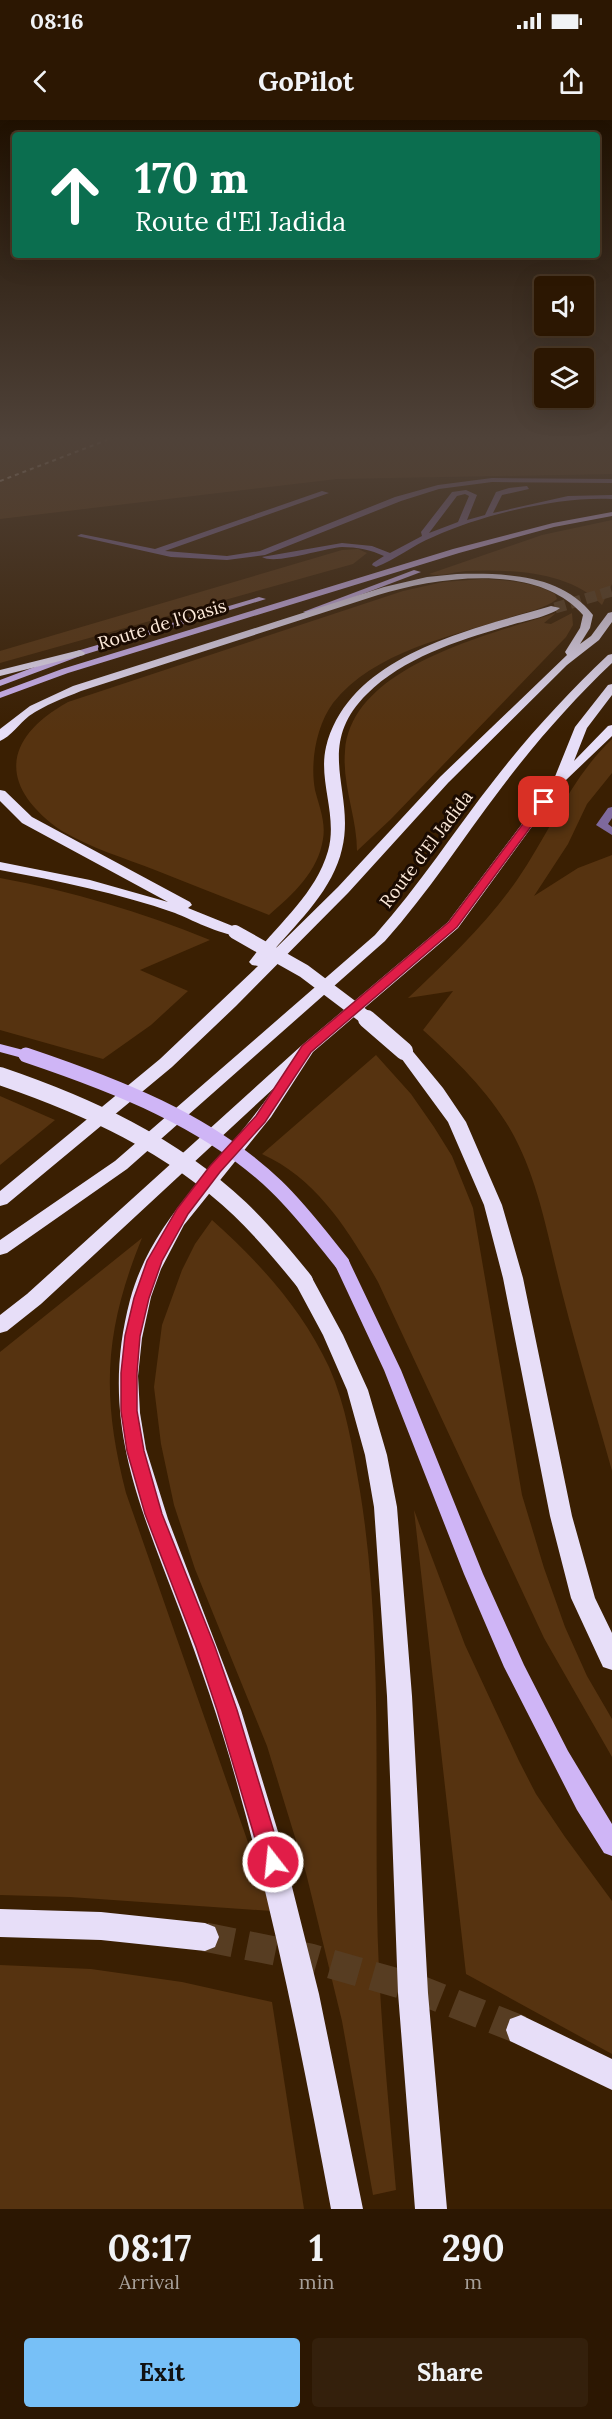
<!DOCTYPE html>
<style>
:root{--surface:#2c1702;--page:#34200c;--text:#f1f3f6;--muted:#a69f99;--line:#483624;--accent:#77c0f7}
body{margin:0;font-family:Lora,serif;background:var(--page);color:var(--text);height:100vh;display:flex;flex-direction:column;font-size:22px;white-space:nowrap}
*{box-sizing:border-box;margin:0}
p{font-size:20px;color:var(--muted)}
.icon{flex:none;width:33px;height:33px;fill:none;stroke:currentColor;stroke-width:2;stroke-linecap:round;stroke-linejoin:round}
.map{position:relative;height:2089px;overflow:hidden}
.details{display:flex;flex-direction:column;background:var(--surface);flex:1}
.details>*{flex:none}
.hud{position:absolute;left:12px;top:12px;width:588px;height:126px;border-radius:6px;box-shadow:0 6px 24px #0002,0 0 0 2px var(--line);background:#0b6e4f;color:#fff;overflow:hidden}
.tools{position:absolute;left:534px;top:156px;display:grid;gap:12px}
.tools a{display:grid;place-items:center;width:60px;height:60px;border-radius:6px;background:var(--surface);box-shadow:0 6px 24px #0002,0 0 0 2px var(--line);font-size:30px}
.pin{position:absolute;display:grid;place-items:center;width:51px;height:51px;color:#fff;margin:-26px;border-radius:12px;box-shadow:0 3px 9px #0006}
.me{position:absolute;width:66px;margin:-33px;rotate:344deg;stroke-linejoin:round;filter:drop-shadow(0 0 4px #0008)}
.turn{display:flex;align-items:center;gap:21px;height:126px;padding:0 24px;font-size:27px}
.turn .icon{width:78px;height:78px;stroke-width:2.5}
.turn b{display:block;font-size:42px;line-height:51px}
.eta{display:flex;justify-content:space-evenly;align-items:center;height:102px;text-align:center}
.eta b{font-size:36px;font-weight:800;line-height:42px}
.action{display:flex;gap:12px;margin-top:auto;padding:12px 24px}
.action a{flex:1;height:69px;border-radius:6px;background:var(--accent);color:#111;font-size:24px;font-weight:800;line-height:69px;text-align:center}
.action a+a{background:var(--page);color:var(--text)}
.status{display:flex;justify-content:space-between;align-items:center;height:42px;padding:0 30px;background:var(--surface);direction:ltr}
.status svg{height:16px;fill:currentColor}
header{display:flex;justify-content:space-between;align-items:center;height:78px;padding:0 24px;background:var(--surface);font-size:27px;font-weight:800}
.map>svg:first-child{display:block}
.green{fill:#563310}
.lines{fill:none;stroke-linecap:round;stroke-linejoin:round}
.highway-tunnel-far1{stroke:#573d22;stroke-width:11;stroke-dasharray:11 5;stroke-linecap:butt}
.highway-tunnel{stroke:#573d22;stroke-width:29;stroke-dasharray:29 14;stroke-linecap:butt}
.minor{fill:#7e699d;fill-rule:evenodd}
.major{fill:#cfb5f6;fill-rule:evenodd}
.highway{fill:#e7def8;fill-rule:evenodd}
.rail{stroke:#d2bdaa;stroke-width:2;stroke-dasharray:4 4;stroke-linecap:butt}
.major-bridge{stroke:#cfb5f6;stroke-width:15}
.highway-bridge-far1{stroke:#e7def8;stroke-width:14}
.highway-bridge{stroke:#e7def8;stroke-width:18}
.route{fill:#e11d48;stroke:#92132f;stroke-width:1.5}
.labels{text-anchor:middle;dominant-baseline:central;stroke-width:6;stroke-linejoin:round;paint-order:stroke}
.far-street-label{font-size:18px;fill:#fdeada;stroke:#1b0b01}
</style>
<div class="status"><b>08:16</b><svg viewBox="0 0 49 12"><path d="M0 12V9h3v3zM5 12V6h3v6zM10 12V3h3v9zM15 12V0h3v12zM26 1h20v11H26zM47 4h2v5h-2z"/></svg></div>
<header><svg class="icon" aria-label="back" viewBox="0 0 24 24"><path d="M15 5l-7 7 7 7"/></svg>GoPilot<svg class="icon" aria-label="share" viewBox="0 0 24 24"><path d="M12 15V3M7 8l5-5 5 5M5 13v7h14v-7"/></svg></header>
<div class="map">
<svg width="612" height="2089" viewBox="0 0 612 2089">
<rect width="100%" height="100%" fill="#3a1f02"/>
<!-- green -->
<g class="green">
<polygon points="0,320 612,320 612,354 337,359 0,399"/>
<path d="M612,400v64l-10,21c-32,-34 -93,-36 -136,-34 -12,1 -27,6 -37,3l113,-39z"/>
<polygon points="358,429 367,433 353,444 0,543 0,531 342,430"/>
<path d="M482,459c24,1 51,3 73,15l2,5c-12,10 -32,13 -46,18 -60,20 -137,34 -178,86 -17,23 -23,60 -18,87 4,16 11,32 8,49 -5,33 -30,55 -54,76 -38,-15 -76,-30 -114,-45 -31,-12 -64,-22 -93,-39 -62,-43 -62,-91 6,-129l335,-111 40,-9z"/>
<path d="M556,493l-12,10 7,1 21,-11 1,12 -7,12 -175,182 -34,32c0,-34 -15,-65 -12,-100 6,-85 144,-116 211,-138z"/>
<path d="M612,619v34l-25,31 -19,40 -34,52 44,-28 34,-13v616c-16,-58 -34,-116 -49,-175 -14,-53 -23,-111 -49,-160 -22,-41 -57,-75 -91,-106l30,-39 -45,7c39,-37 78,-74 109,-118 33,-48 53,-101 95,-141z"/>
<path d="M0,758c72,13 141,34 210,62l-70,30 48,21 -37,34 -48,34 -103,-29z"/>
<path d="M376,935l35,39 23,33 18,29 21,52 49,287 22,73 21,59 22,49 25,43v38l-68,-119 -166,-356c-29,-51 -61,-103 -116,-128z"/>
<polygon points="0,976 55,1000 0,1045"/>
<path d="M212,1100c47,42 90,89 117,147 17,38 24,83 31,124 22,136 15,276 17,413 1,96 11,191 19,286l-23,5 -31,-174 -36,-148 -39,-127 -72,-177 -21,-64 -13,-61 -7,-57 8,-62 20,-55 13,-26z"/>
<path d="M142,1118c-38,93 -41,158 -16,255l146,418 -202,-14 -70,-2v-543z"/>
<polygon points="414,1390 465,1525 519,1641 536,1674 565,1717 612,1781 612,1934 466,1854"/>
<polygon points="0,1845 91,1849 182,1862 272,1882 304,2089 0,2089"/>
</g>
<g class="lines">
<!-- highway-tunnel-far1 -->
<polyline class="highway-tunnel-far1" points="555,488 612,471"/>
<!-- highway-tunnel -->
<polyline class="highway-tunnel" points="205,1817 310,1838 415,1868 521,1910"/>
<!-- minor -->
<g class="minor">
<polygon points="492,358 612,359 612,363 492,362 439,369 401,381 265,435 227,440 171,437 77,416 81,414 155,429 322,371 329,373 165,431 227,436 260,431 395,377 438,365"/>
<path d="M527,366l2,3 -27,6 -9,18 75,-17 44,-1v4c-54,-3 -130,16 -179,38 -20,8 -38,23 -57,30l-4,-2 1,-2 11,-7c-13,-6 -27,-9 -42,-9 -18,1 -66,18 -80,10l80,-14 30,3 18,7 32,-17 -1,-4 31,-40 14,-2 11,5 -10,25 18,-5 11,-23 13,-4zM465,374l4,2 -11,26 -29,11 28,-37z"/>
<polygon points="612,687 612,698 608,704 612,707 612,715 596,705 608,688"/>
</g>
<!-- major -->
<g class="major">
<polygon points="612,392 612,396 554,407 459,433 68,553 0,578 0,572 62,549 453,429 553,403"/>
<polygon points="414,450 421,452 310,494 303,492"/>
<polygon points="259,477 266,479 83,535 0,566 0,560 77,531"/>
<polygon points="0,924 31,932 33,935 26,939 0,932"/>
<polygon points="342,1138 348,1139 350,1143 401,1250 483,1454 524,1545 568,1631 612,1704 612,1736 604,1733 577,1690 504,1547 464,1454 384,1250 334,1143 336,1139"/>
</g>
<!-- highway -->
<g class="highway">
<path d="M457,454c48,-1 105,0 136,41l-3,13 -10,16 11,-8 17,-23 4,-1v10l-13,18 -32,25 -119,118 -100,110 -112,113 -64,61 -165,137 -7,2v-15l160,-132 98,-93 -6,-1 -3,-3c27,-37 66,-66 79,-111 10,-35 -10,-70 -2,-104 23,-93 147,-118 225,-141l9,2c-11,9 -41,14 -56,19 -47,14 -101,31 -137,67 -54,53 -11,98 -25,155 -9,40 -42,71 -68,101l64,-63 102,-110 127,-122 -2,-3 15,-24 3,-13c-46,-53 -145,-38 -205,-20l-297,96c-17,7 -36,14 -52,25 -9,7 -19,21 -29,25v-12l30,-23 43,-20 311,-99 43,-10z"/>
<polygon points="80,530 85,533 84,535 0,556 0,550"/>
<path d="M612,534v9c-40,38 -77,80 -110,124 -39,51 -74,106 -117,154l-258,228 -120,84 -7,2v-15l115,-79 260,-226c44,-49 79,-104 120,-156 34,-44 72,-85 113,-124z"/>
<path d="M612,564v11l-25,33 -13,33 34,-35 4,-1v11l-46,44 -108,148 -145,124 -42,65 -87,108 -23,44 -10,28 -9,41 -4,38 2,37 6,36 22,70 73,191 38,125 40,159 44,215h-32c-27,-144 -55,-288 -95,-429 -16,-58 -36,-115 -57,-171 -41,-108 -80,-191 -49,-309 23,-86 96,-140 144,-212l-233,216 -34,27 -7,2v-18l27,-21 274,-248 147,-124 104,-138 23,-57 33,-42z"/>
<path d="M0,670l5,1 27,26 158,85 2,3 -4,3 52,21 2,3 -2,3c-13,3 -50,-16 -65,-22 -57,-20 -116,-32 -175,-43v-8l90,18 78,22 -146,-79 -22,-22z"/>
<polygon points="404,926 410,928 443,968 466,1002 502,1085 523,1158 572,1396 595,1478 612,1513 612,1550 603,1547 571,1478 550,1396 503,1158 484,1085 448,1002 396,931"/>
<polygon points="304,1154 311,1156 343,1215 368,1270 387,1335 397,1387 412,1576 428,1873 447,2089 415,2089 398,1873 387,1576 374,1387 365,1335 347,1270 323,1215 294,1161 297,1156"/>
<polygon points="0,1789 101,1792 205,1803 215,1807 219,1817 215,1827 205,1831 101,1820 0,1817"/>
<polygon points="521,1895 612,1939 612,1970 510,1921 506,1910 510,1899"/>
</g>
<!-- rail -->
<polyline class="rail" points="0,361 107,320"/>
<!-- major-bridge -->
<path class="major-bridge" d="M26,935c89,30 181,65 250,131 25,24 45,51 66,77"/>
<!-- highway-bridge-far1 -->
<polyline class="highway-bridge-far1" points="235,812 304,851 369,900"/>
<!-- highway-bridge -->
<g class="highway-bridge">
<polyline points="367,899 404,931"/>
<path d="M0,956c88,30 171,68 240,133 23,22 44,47 64,72"/>
</g>
</g>
<!-- sky -->
<linearGradient id="sky" x2="0" y2="1"><stop stop-color="#201101"/><stop offset="0.52" stop-color="#4f4239"/><stop offset="1" stop-color="#4f4239" stop-opacity="0"/></linearGradient>
<rect width="612" height="612" fill="url(#sky)"/>
<!-- route -->
<polygon class="route" points="541,680 549,682 457,807 311,932 265,1002 220,1052 188,1094 162,1141 149,1178 140,1216 137,1253 137,1291 144,1331 162,1394 215,1527 237,1590 283,1742 280,1749 273,1752 265,1749 262,1742 217,1590 196,1527 145,1394 127,1331 121,1291 121,1253 125,1216 134,1178 147,1141 177,1089 210,1046 256,996 302,926 449,802"/>
<g class="labels">
<!-- far-street labels -->
<g class="far-street-label">
<text transform="translate(162 504) rotate(-17)">Route de l'Oasis</text>
<text transform="translate(426 729) rotate(-53)">Route d'El Jadida</text>
</g>
</g>
</svg>
<div class="tools">
<a><svg class="icon" aria-label="sound" viewBox="0 0 24 24"><path d="M4 9h4l5-4v14l-5-4H4zM17 9q2 3 0 6"/></svg></a>
<a><svg class="icon" aria-label="layers" viewBox="0 0 24 24"><path d="M12 4l9 5-9 5-9-5zM3 14l9 5 9-5"/></svg></a>
</div>
<div class="pin" style="left:544px;top:682px;background:#d93025"><svg class="icon" aria-label="arrive" viewBox="0 0 24 24"><path d="M6 21V4h12l-3 4 3 4H6"/></svg></div>
<svg class="me" style="left:273px;top:1742px" viewBox="-20 -20 40 40"><circle r="17" fill="#e11d48" stroke="#fff" stroke-width="3"/><path d="M0-11L8 9 0 5-8 9z" fill="#fff"/></svg>
<div class="hud">
<div class="turn"><svg class="icon" aria-label="ahead" viewBox="0 0 24 24"><path d="M12 20V5M6 11l6-6 6 6"/></svg><div><b>170 m</b>Route d'El Jadida</div></div>
</div>
</div>
<section class="details">
<div class="eta">
<div><b>08:17</b><p>Arrival</p></div>
<div><b>1</b><p>min</p></div>
<div><b>290</b><p>m</p></div>
</div>
<div class="action"><a>Exit</a><a>Share</a></div>
</section>
